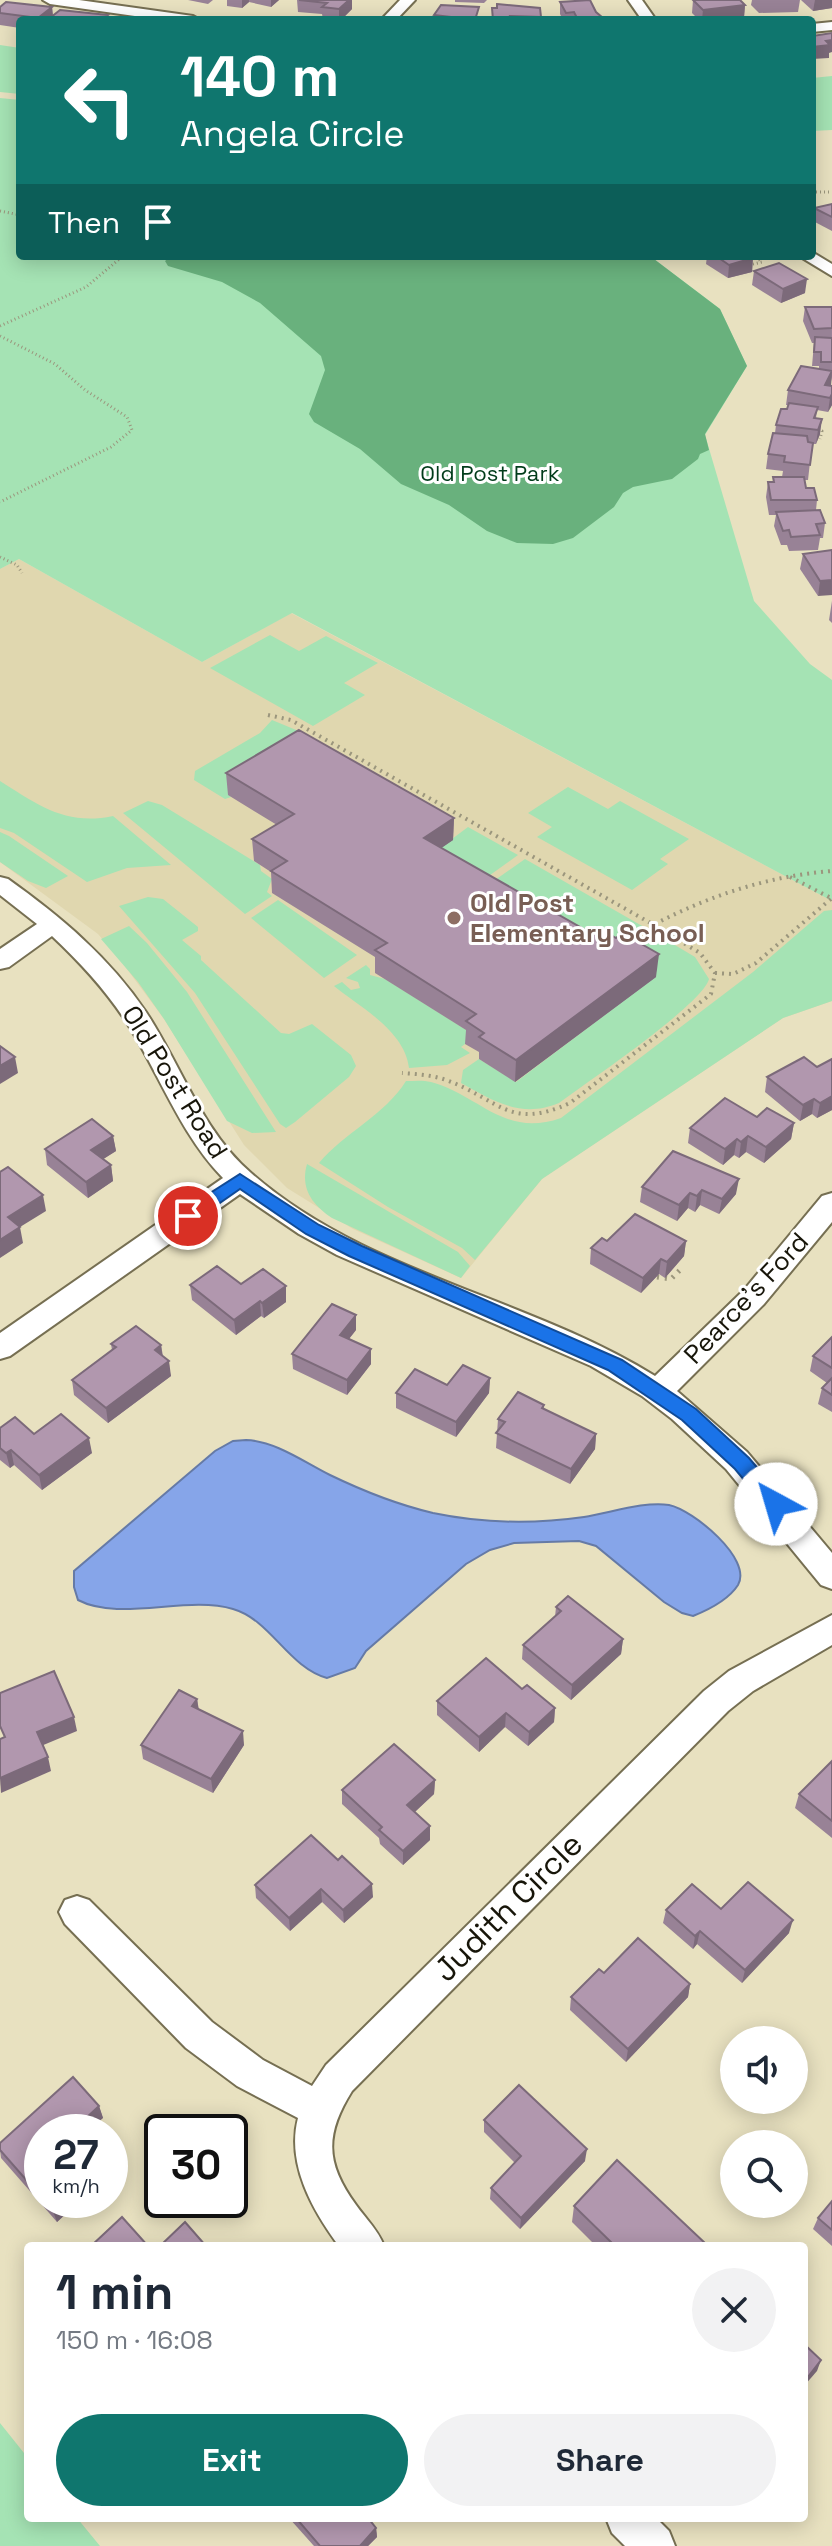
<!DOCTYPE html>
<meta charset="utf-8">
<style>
:root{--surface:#fff;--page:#f2f2f3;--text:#1f2937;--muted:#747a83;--accent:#0f766e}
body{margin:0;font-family:"Space Grotesk",sans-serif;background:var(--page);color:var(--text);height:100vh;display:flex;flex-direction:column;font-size:30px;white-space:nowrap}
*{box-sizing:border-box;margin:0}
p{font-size:26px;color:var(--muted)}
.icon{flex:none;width:44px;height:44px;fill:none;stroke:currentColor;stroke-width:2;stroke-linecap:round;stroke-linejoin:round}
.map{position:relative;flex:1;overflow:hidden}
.drawer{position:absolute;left:24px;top:2242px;width:784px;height:280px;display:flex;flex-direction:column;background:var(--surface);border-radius:8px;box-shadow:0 4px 20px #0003}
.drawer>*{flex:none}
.banner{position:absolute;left:16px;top:16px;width:800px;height:244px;border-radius:8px;box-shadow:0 4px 20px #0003;background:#0f766e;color:#fff;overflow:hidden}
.tools{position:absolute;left:720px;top:2026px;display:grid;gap:16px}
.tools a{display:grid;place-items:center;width:88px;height:88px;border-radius:50%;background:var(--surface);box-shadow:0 4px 20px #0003;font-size:40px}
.speed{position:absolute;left:24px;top:2114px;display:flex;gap:16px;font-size:40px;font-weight:700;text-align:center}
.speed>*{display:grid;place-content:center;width:104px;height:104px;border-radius:50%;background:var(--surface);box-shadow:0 4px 20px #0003;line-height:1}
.speed small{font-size:20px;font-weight:400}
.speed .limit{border:4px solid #111;border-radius:12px;background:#fff;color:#111}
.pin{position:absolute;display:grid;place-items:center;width:68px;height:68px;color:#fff;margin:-34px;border:4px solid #fff;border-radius:50%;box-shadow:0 2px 8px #0007}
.me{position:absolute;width:88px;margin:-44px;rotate:321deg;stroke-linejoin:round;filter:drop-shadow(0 0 6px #0008)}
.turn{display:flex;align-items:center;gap:28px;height:168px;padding:0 32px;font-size:36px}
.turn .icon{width:104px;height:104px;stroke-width:2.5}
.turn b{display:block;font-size:56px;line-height:68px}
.then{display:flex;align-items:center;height:76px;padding:0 32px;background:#0003;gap:16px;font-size:30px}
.round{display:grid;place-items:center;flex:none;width:84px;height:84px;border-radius:42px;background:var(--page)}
.headline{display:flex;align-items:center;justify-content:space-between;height:136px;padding:0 32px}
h1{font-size:48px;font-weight:700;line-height:60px}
.button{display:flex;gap:16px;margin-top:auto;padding:16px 32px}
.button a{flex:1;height:92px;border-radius:48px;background:var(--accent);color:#fff;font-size:32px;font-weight:700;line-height:92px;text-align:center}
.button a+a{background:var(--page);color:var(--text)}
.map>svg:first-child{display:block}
.built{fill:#e0d7af}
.green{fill:#a5e3b4}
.forest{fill:#69b17d}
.water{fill:#86a5e9;stroke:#657aa6;stroke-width:2}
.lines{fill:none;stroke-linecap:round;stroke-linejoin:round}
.street-casing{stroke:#766f52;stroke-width:4}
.path-far2{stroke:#9b967d;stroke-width:3;stroke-dasharray:1 3;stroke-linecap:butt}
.path-far1{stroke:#9b967d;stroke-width:4;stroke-dasharray:2 5;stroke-linecap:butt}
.path{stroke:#9b967d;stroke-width:5;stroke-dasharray:2 6;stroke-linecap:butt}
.street{fill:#fff;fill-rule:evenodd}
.wall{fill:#988296}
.shaded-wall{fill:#7c6a7a}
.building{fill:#b197ae;stroke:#7c6a7a;stroke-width:2}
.route{fill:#1a73e8;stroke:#114b97;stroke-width:2}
.education-dot{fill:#8d6e63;stroke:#fff;stroke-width:3}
.labels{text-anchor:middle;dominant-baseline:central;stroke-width:6;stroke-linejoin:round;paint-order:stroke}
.far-park-label{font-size:22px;fill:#013c1a;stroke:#fff}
.education-label{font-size:26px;font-weight:bold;fill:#785e54;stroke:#fff;text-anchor:start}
.street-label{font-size:26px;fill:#171509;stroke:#fff}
.near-street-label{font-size:32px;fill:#171509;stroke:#fff}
</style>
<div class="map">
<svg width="832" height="2546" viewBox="0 0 832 2546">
<rect width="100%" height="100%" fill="#e8e1c0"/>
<!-- built -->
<polygon class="built" points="19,559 202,662 291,613 832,901 832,1001 783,1018 542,1179 461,1278 353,1229 287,1188 244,1145 164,1019 121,961 98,934 0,862 0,569"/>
<!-- green -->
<g class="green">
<polygon points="0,45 20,48 20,94 0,92"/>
<polygon points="832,76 832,130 812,131 812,78"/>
<polygon points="0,98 20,100 20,256 650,256 720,309 747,366 705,435 754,601 810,664 832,680 832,901 292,613 202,662 19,559 0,569"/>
<polygon points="270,635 299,651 326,636 378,663 344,683 365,695 313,726 210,668"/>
<polygon points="272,720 301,732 229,795 231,797 225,799 194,780 195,771 260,733"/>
<path d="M0,781c38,24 66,45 113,35l58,49 -44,3 -40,14 -73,-49 -14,-5z"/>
<polygon points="568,787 608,809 620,801 689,839 660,859 668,864 632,890 537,837 552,827 528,813"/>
<polygon points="148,801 162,805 260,865 261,871 272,879 267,892 272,896 245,914 123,813"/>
<polygon points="468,827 518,855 472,888 424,860"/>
<polygon points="0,832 9,836 68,876 46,888 28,881 0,862"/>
<polygon points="525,859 644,927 609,952 478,892"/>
<polygon points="148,897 163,899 198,927 198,931 182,940 201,956 201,960 281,1033 289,1034 312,1024 351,1055 356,1066 349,1077 295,1122 286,1128 280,1124 195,993 119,906"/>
<polygon points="278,900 357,955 324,978 251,918"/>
<path d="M832,910v91l-49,17 -241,161 -67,81 -13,-12 -74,-41 -69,-44c25,-30 66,-48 87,-82 8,0 17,-1 25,1 50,14 73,56 130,36l192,-146 71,-61z"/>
<polygon points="129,926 147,943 187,992 276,1132 252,1133 227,1121 164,1019 138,982 101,939"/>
<path d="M653,932l42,25 14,22c-7,26 -123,104 -150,124 -38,16 -65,-2 -98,-20l2,-13 16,-11 37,23 139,-105 -35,-21z"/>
<path d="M366,965l4,4v6l15,4 91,57 -15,11 9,6 -23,12 -38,3c-4,-37 -49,-61 -75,-82l8,-4 9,8 9,-2 -2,-6 -12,-4z"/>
<path d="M307,1164l151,88 12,14 -9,12 -129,-60c-20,-13 -32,-30 -25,-54z"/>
<polygon points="0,2423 28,2458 28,2518 77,2518 100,2546 0,2546"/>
</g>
<!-- forest -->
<polygon class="forest" points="171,256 650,256 720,309 747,366 705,434 709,450 700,454 698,459 672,479 633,487 623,493 614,507 573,538 553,544 517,543 487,531 449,505 401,484 360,449 314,422 309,414 325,370 321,356 260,303 222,282 168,266 165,261"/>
<!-- water -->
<path class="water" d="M246,1440c29,1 58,22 84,35 31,15 69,30 103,38 48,10 102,11 151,4 26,-4 60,-16 85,-12 24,5 84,54 69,80 -9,14 -30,25 -45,31l-11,-3 -18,-11 -68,-56 -17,-5 -65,2 -24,7 -24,14 -100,87 -11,17 -28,10c-39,-11 -56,-58 -94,-69 -46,-14 -113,13 -155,-9l-4,-13v-16l141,-120 18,-10z"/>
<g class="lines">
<defs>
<g id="street">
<polygon points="43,0 79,0 193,16 200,20 163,20 50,4"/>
<polygon points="400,0 415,0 396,20 381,20"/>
<polygon points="628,0 642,0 656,20 642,20"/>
<polygon points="832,22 832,30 812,32 812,24"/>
<polygon points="812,252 832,264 832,276 799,256 812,256"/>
<path d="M0,877l8,2c53,38 101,78 138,133 35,53 56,119 105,161 115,101 277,124 404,203l89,-86 78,-94 10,-3v29l-68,82 -87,87 70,61 85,101v36l-11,-4 -95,-116 -54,-50 -30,-23 -51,-30 -254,-111 -38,-21 -59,-40 -230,162 -10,3v-26l223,-155c-39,-40 -60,-94 -88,-142 -22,-38 -51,-70 -83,-100l-43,31 -9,2v-20l37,-25 -37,-29z"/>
<path d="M832,1615v30l-79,46 -25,20 -376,380c-27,43 -27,72 4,114 10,14 22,25 28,41h-45c-26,-35 -53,-82 -41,-128l-61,-32 -51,-38 -121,-124 -6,-12 6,-12 12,-4 12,4 123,122 51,38 49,26 14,-21 378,-374 25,-20z"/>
<polygon points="606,2518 656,2518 669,2531 675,2546 625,2546 612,2533"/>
</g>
</defs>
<!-- street casing -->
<use href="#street" class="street-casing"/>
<!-- path-far2 -->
<g class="path-far2">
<polyline points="812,192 832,192"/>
<polyline points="0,211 20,215"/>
<polyline points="749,265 762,262 754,256"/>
<polyline points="0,326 86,287 123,256"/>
<polyline points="0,336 55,364 85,390 127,417 132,430 111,447 0,502"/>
<polyline points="814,430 822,431 820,439"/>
<polyline points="0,557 17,565 22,573"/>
</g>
<!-- path-far1 -->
<g class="path-far1">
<path d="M268,715l23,5 363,205 46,28 15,20 -4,21 -141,109c-61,28 -71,-4 -124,-23 -14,-5 -29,-6 -44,-7"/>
<polyline points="790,877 831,898"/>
<path d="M655,924c56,-29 114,-48 177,-53"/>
<polyline points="715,973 733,974 756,963 832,898"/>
</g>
<!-- path -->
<polyline class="path" points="657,1277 671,1279 680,1270"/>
<!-- street -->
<use href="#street" class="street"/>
</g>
<!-- wall -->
<g class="wall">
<polygon points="188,0 213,0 208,4"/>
<polygon points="227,0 279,0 271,7 249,2 242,8 227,6"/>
<polygon points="297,0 352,0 352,9 341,20 323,19 322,14 298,12"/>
<polygon points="455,0 487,0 484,3 455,2"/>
<polygon points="693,0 745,5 744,17 720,20 699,20 692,13"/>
<polygon points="752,0 800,0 798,12 759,13 751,5"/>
<polygon points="801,0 832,0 832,8 813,11"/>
<polygon points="560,2 596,12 603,18 603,20 563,20 560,14"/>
<polygon points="0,7 52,7 53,16 108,15 108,20 20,20 20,28 0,25"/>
<polygon points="492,8 540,8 541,20 492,20"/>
<polygon points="434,15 479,20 434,20"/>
<polygon points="832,204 832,231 813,221 814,208"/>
<polygon points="707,256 753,256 752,272 728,278 706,264"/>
<polygon points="754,271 805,293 781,303 752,285"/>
<polygon points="805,307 832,307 832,377 830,386 832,386 832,405 828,412 817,410 816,418 820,434 816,444 812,444 808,480 804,480 806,488 817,500 816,510 825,523 823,538 820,538 818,550 789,551 787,545 781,545 774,526 776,515 769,515 766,497 768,482 773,482 773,477 782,477 783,471 766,469 768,454 775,433 776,425 787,409 788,405 786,405 788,390 819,369 819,366 812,366 814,343 812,343 803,321"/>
<polygon points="832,550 818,596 800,569 803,554"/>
<polygon points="832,601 832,623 829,620"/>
<polygon points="226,773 454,818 453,840 441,848 656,977 515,1082 479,1059 479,1052 465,1044 466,1030 375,973 375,957 272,893 271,872 254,861 252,839 277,825 228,795"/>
<polygon points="832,1059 832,1110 817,1118 812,1114 800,1121 765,1092 767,1077 817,1067"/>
<polygon points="757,1117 794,1123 791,1139 764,1163 746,1152 739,1158 734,1155 723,1165 688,1143 690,1128"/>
<polygon points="113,1136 116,1151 103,1159 111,1165 113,1181 88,1198 47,1165 45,1149"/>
<polygon points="673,1151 736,1194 719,1214 700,1205 695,1212 688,1208 677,1221 640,1202 642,1187"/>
<polygon points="607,1241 686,1241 684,1256 665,1278 659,1274 641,1293 590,1264 591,1248"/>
<polygon points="241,1284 286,1302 264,1318 261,1316 236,1335 192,1300 190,1285"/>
<polygon points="356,1330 349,1339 371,1364 347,1395 293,1369 292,1354"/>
<polygon points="832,1337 832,1412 818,1404 822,1388 827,1383 810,1371 813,1356"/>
<polygon points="111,1344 161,1345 163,1356 171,1376 108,1423 74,1395 72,1380 112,1350"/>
<polygon points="490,1378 489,1393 456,1437 396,1408 396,1393"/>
<polygon points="544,1405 544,1409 596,1434 595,1449 570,1484 496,1448 498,1419"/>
<polygon points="0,1428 34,1434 92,1453 42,1490 14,1465 10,1468 0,1460"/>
<polygon points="556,1607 623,1639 621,1654 571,1700 522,1659 523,1645 555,1617"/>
<polygon points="522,1689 555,1708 554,1722 528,1746 505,1727 479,1752 437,1715 437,1701"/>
<polygon points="197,1699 199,1710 244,1745 213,1793 143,1759 141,1745"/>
<polygon points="832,1761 832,1838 795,1808 799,1794"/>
<polygon points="435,1780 434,1794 415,1812 430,1840 403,1865 380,1844 379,1838 342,1804 342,1790"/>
<polygon points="311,1835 373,1897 344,1923 322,1902 290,1931 256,1898 255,1885"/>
<polygon points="721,1909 789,1933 742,1983 697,1944 693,1949 663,1923 666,1910"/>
<polygon points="604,1973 690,1984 688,1997 626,2062 570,2010 571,1997"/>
<polygon points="99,2106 103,2118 42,2132 42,2200 81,2200 57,2222 1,2158 0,2150"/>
<polygon points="484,2120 585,2161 520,2229 490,2199 491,2188 515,2163 484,2132"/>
<polygon points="832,2201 832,2246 813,2229 818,2218"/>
<polygon points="574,2206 706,2244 705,2246 596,2246 572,2222"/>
<polygon points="289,2518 368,2518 376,2528 377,2537 368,2546 314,2546"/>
</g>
<!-- shaded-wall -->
<g class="shaded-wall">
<polygon points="242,0 249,0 249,2 242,8"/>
<polygon points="271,0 279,0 271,7"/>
<polygon points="348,0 352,0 352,9 341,20 339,20 339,9"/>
<polygon points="815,0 832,0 832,8 813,11"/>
<polygon points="745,5 744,17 720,20 702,20 703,10"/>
<polygon points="52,7 53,18 50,18 51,20 38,20 38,18"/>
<polygon points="832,40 832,52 829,53 829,58 812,59 812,47 826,41"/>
<polygon points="742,256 753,256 752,272 728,278 729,265"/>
<polygon points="807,279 805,293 781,303 783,289"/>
<polygon points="832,373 831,386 825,385"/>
<polygon points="832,394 832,405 828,412 830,398"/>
<polygon points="822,419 820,434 816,444 818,430"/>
<polygon points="832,580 832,595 818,596 820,581"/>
<polygon points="454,818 453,840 424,860 424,838"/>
<polygon points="659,954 656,977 515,1082 516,1060"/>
<polygon points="15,1057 18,1073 0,1084 0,1066"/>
<polygon points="832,1096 832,1110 817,1118 820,1103"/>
<polygon points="814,1099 812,1114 800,1121 803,1105"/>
<polygon points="794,1123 791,1139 764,1163 766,1147"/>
<polygon points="113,1136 116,1151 94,1165 91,1150"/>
<polygon points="748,1136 746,1152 739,1158 741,1142"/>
<polygon points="737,1139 734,1155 723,1165 725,1149"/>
<polygon points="111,1165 113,1181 88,1198 86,1182"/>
<polygon points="739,1179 736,1194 719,1214 722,1199"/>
<polygon points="702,1190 700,1205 695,1212 697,1196"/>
<polygon points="690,1193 688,1208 677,1221 679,1205"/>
<polygon points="43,1195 46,1211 20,1227 23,1243 0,1258 0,1240 8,1217"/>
<polygon points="686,1241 684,1256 665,1278 667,1262"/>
<polygon points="661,1259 659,1274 641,1293 643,1278"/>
<polygon points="286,1286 286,1302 264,1318 262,1303"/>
<polygon points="260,1301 261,1316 236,1335 234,1320"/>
<polygon points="356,1315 356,1330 340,1350 340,1335"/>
<polygon points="161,1345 163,1361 155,1350"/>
<polygon points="371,1349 371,1364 347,1395 347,1380"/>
<polygon points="169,1361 171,1376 108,1423 106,1408"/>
<polygon points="490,1378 489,1393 456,1437 456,1422"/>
<polygon points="596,1434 595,1449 570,1484 571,1469"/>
<polygon points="89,1438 92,1453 42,1490 39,1475"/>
<polygon points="11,1450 14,1465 10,1468 6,1453"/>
<polygon points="623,1639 621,1654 571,1700 572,1685"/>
<polygon points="197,1699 199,1713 192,1706"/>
<polygon points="555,1708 554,1722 528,1746 529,1732"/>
<polygon points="506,1713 505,1727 479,1752 479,1737"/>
<polygon points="74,1717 77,1731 41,1746 37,1732"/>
<polygon points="243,1731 244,1745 213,1793 211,1779"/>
<polygon points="48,1757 51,1771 1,1793 0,1778"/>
<polygon points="435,1780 434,1794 407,1819 407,1805"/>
<polygon points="430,1826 430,1840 403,1865 403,1851"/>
<polygon points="372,1884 373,1897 344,1923 343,1910"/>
<polygon points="321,1889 322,1902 290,1931 289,1918"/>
<polygon points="793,1920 789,1933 742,1983 745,1970"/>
<polygon points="700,1931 697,1944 693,1949 695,1936"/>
<polygon points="690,1984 688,1997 626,2062 628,2049"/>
<polygon points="99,2106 103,2118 87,2132 71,2132"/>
<polygon points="587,2149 585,2161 520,2229 521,2218"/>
<polygon points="65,2200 81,2200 57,2222 53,2211"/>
<polygon points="821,2360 817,2371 804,2386 804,2382"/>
<polygon points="376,2528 377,2537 368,2546 360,2546"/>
</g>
<!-- building -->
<g class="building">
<polygon points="299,0 349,0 339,9 322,7 327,3"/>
<polygon points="590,0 596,12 603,18 578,20 574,12 566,13 560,2"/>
<polygon points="693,0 740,0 745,5 703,10"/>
<polygon points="6,2 52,7 38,18 0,13 0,7"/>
<polygon points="497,4 540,8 541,17 510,16 511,20 493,20 492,8 497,8"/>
<polygon points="441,5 479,7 475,20 468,19 434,15"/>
<polygon points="60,10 108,15 102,20 68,20 50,18"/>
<polygon points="832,33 832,40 826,41 830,45 812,47 812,36"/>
<polygon points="832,204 832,217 814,208"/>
<polygon points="716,256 751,256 753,258 729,265"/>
<polygon points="779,263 807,279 783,289 754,271"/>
<polygon points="805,307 832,307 832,328 814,329"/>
<polygon points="815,337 832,338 832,362 821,362 821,352 814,352"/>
<polygon points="801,366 832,371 825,385 832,386 832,394 830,398 788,390"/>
<polygon points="789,403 818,407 814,418 822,419 818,430 776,425 781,409 787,409"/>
<polygon points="773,433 807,436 808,442 813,443 810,465 784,462 785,456 768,454"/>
<polygon points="773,477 804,477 806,488 814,488 817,500 771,500 768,482 774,482"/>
<polygon points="820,510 825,523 816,524 820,535 791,537 789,530 783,531 776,512"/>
<polygon points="832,550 832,580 820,581 803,554"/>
<polygon points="299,730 454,818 424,838 589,932 597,927 616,938 622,933 659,954 516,1060 479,1037 484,1033 466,1021 476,1014 375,950 387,943 271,871 287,861 252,839 294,814 226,773"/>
<polygon points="0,1046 15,1057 0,1066"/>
<polygon points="804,1057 817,1067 832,1059 832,1096 820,1103 814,1099 803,1105 767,1077"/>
<polygon points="725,1098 757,1117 767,1108 794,1123 766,1147 748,1136 741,1142 737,1139 725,1149 690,1128"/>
<polygon points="92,1119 113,1136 91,1150 111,1165 86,1182 45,1149"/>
<polygon points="673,1151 739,1179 722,1199 702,1190 697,1196 690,1193 679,1205 642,1187"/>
<polygon points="8,1167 43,1195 8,1217 20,1227 0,1240 0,1172"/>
<polygon points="635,1214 686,1241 667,1262 661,1259 643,1278 591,1248 602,1238 607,1241"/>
<polygon points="217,1266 241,1284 263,1269 286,1286 262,1303 260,1301 234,1320 190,1285"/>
<polygon points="332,1304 356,1315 340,1335 371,1349 347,1380 292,1354"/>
<polygon points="136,1326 161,1345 155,1350 169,1361 106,1408 72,1380 116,1347 111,1344"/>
<polygon points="832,1337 832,1368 813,1356"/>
<polygon points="463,1365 490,1378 456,1422 396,1393 415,1369 447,1385"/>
<polygon points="832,1378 832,1395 822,1388"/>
<polygon points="518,1392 544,1405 542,1408 596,1434 571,1469 496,1433 505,1422 498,1419"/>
<polygon points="61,1414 89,1438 39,1475 11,1450 6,1453 0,1448 0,1428 15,1417 34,1434"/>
<polygon points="568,1596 623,1639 572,1685 523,1645 561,1611 556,1607"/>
<polygon points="486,1658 522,1689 527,1685 555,1708 529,1732 506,1713 479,1737 437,1701"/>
<polygon points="54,1671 74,1717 37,1732 48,1757 0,1778 0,1739 5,1737 0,1726 0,1693"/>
<polygon points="179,1690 197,1699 192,1706 243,1731 211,1779 141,1745"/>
<polygon points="394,1744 435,1780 407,1805 430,1826 403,1851 379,1830 382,1827 342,1790"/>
<polygon points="832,1761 832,1821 799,1794"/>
<polygon points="311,1835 338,1860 342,1856 372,1884 343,1910 321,1889 289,1918 255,1885"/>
<polygon points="748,1882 793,1920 745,1970 700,1931 695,1936 666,1910 692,1884 721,1909"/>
<polygon points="638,1938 690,1984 628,2049 571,1997 599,1969 604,1973"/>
<polygon points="73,2077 99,2106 71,2132 42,2132 42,2198 0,2150 0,2143"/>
<polygon points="519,2085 587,2149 521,2218 491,2188 521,2156 484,2120"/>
<polygon points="617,2160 706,2244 704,2246 615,2246 574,2206"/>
<polygon points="44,2200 65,2200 53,2211"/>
<polygon points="832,2201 832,2230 818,2218"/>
<polygon points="122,2217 148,2246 91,2246"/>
<polygon points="185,2222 206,2246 160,2246"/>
<polygon points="804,2344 821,2360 804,2382"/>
<polygon points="296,2518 368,2518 376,2528 360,2546 320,2546"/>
</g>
<!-- route -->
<polygon class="route" points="240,1174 319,1225 362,1246 622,1360 696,1409 749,1458 783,1498 786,1504 783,1510 769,1510 735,1469 682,1420 608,1370 349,1256 306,1234 240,1189 194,1221 182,1221 179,1216 182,1211"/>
<!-- markers -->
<circle class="education-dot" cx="454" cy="918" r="8"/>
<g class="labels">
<!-- far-park labels -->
<g class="far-park-label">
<text x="490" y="473">Old Post Park</text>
</g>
<!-- education labels -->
<g class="education-label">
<text x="470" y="903">Old Post<tspan x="470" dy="30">Elementary School</tspan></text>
</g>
<!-- street labels -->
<g class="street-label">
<text transform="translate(175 1082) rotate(58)">Old Post Road</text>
<text transform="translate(746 1298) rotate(-47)">Pearce's Ford</text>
</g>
<!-- near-street labels -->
<g class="near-street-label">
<text transform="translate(508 1907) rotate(-45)">Judith Circle</text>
</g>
</g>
</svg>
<div class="tools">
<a><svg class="icon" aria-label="sound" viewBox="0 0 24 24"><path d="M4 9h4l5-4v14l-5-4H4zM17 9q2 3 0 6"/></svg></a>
<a><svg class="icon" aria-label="search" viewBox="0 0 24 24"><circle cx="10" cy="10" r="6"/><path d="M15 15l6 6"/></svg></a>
</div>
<div class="speed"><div>27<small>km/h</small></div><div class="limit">30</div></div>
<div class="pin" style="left:188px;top:1216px;background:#d93025"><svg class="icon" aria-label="arrive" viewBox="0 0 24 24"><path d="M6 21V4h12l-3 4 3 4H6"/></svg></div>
<svg class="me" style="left:776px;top:1504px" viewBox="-20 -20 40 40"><circle r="19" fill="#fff"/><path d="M0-13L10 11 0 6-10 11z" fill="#1a73e8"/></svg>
<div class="banner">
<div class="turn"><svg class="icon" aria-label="left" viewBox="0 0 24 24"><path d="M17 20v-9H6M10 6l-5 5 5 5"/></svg><div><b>140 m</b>Angela Circle</div></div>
<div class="then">Then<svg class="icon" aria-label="arrive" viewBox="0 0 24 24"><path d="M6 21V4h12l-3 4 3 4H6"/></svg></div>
</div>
<section class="drawer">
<div class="headline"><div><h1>1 min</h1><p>150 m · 16:08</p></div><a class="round"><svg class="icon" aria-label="close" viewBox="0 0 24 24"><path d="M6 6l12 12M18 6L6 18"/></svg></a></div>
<div class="button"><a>Exit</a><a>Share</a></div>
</section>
</div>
